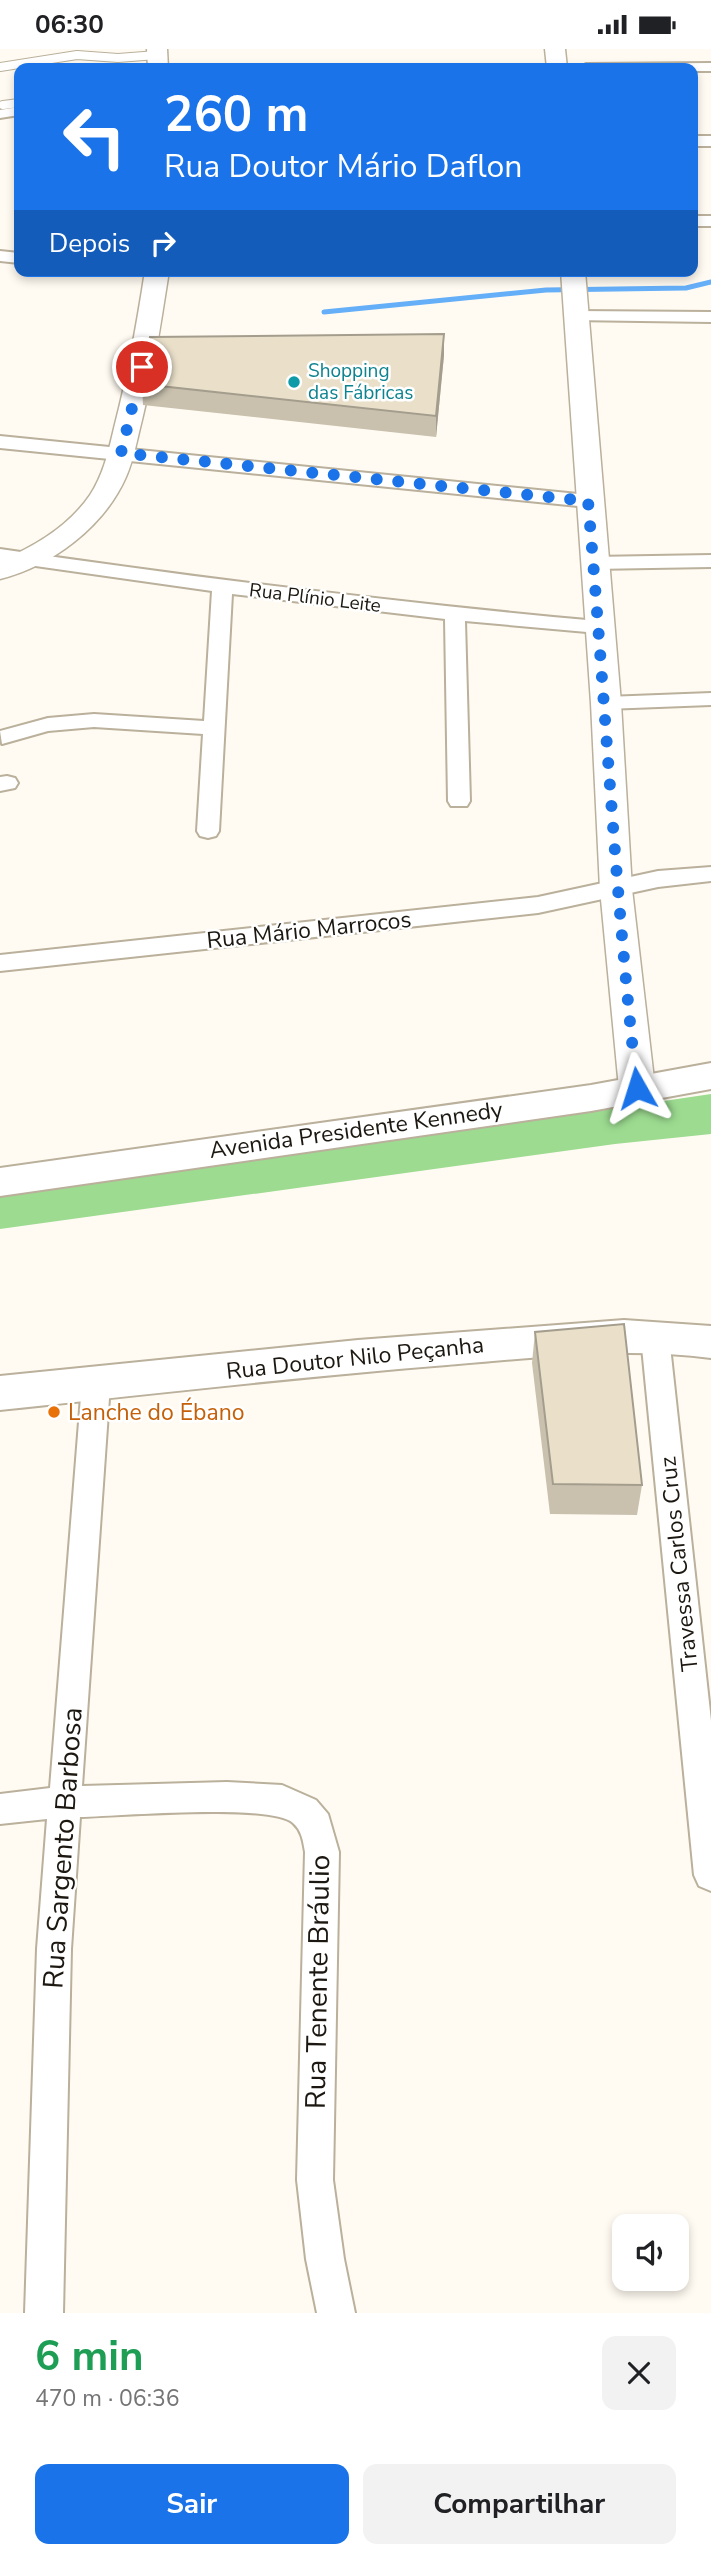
<!DOCTYPE html>
<html lang="pt">
<meta charset="utf-8">
<style>
:root{--surface:#fff;--page:#f2f2f2;--text:#202124;--muted:#757577;--accent:#1a73e8}
body{margin:0;font-family:"Nunito Sans",sans-serif;background:var(--page);color:var(--text);height:100vh;display:flex;flex-direction:column;font-size:26px;white-space:nowrap}
*{box-sizing:border-box;margin:0}
p{font-size:23px;color:var(--muted)}
.icon{flex:none;width:38px;height:38px;fill:none;stroke:currentColor;stroke-width:2;stroke-linecap:round;stroke-linejoin:round}
.map{position:relative;height:2264px;overflow:hidden}
.panel{display:flex;flex-direction:column;background:var(--surface);flex:1}
.panel>*{flex:none}
.banner{position:absolute;left:14px;top:14px;width:684px;height:214px;border-radius:14px;box-shadow:0 4px 10px #0003;background:#1a73e8;color:#fff;overflow:hidden}
.controls{position:absolute;left:612px;top:2165px;display:grid;gap:14px}
.controls a{display:grid;place-items:center;width:77px;height:77px;border-radius:14px;background:var(--surface);box-shadow:0 4px 10px #0003;font-size:35px}
.pin{position:absolute;display:grid;place-items:center;width:60px;height:60px;color:#fff;margin:-30px;border:4px solid #fff;border-radius:50%;box-shadow:0 2px 7px #0007}
.me{position:absolute;width:77px;margin:-38px;rotate:354deg;stroke-linejoin:round;filter:drop-shadow(0 0 5px #0008)}
.turn{display:flex;align-items:center;gap:24px;height:147px;padding:0 35px;font-size:32px}
.turn .icon{width:91px;height:91px;stroke-width:2.5}
.turn b{display:block;font-size:49px;line-height:60px}
.then{display:flex;align-items:center;height:66px;padding:0 35px;background:#0003;gap:14px;font-size:26px}
.round{display:grid;place-items:center;flex:none;width:74px;height:74px;border-radius:14px;background:var(--page)}
.headline{display:flex;align-items:center;justify-content:space-between;height:119px;padding:0 35px}
h1{font-size:42px;font-weight:700;line-height:52px;color:#1e9e55}
.action{display:flex;gap:14px;margin-top:auto;padding:14px 35px}
.action a{flex:1;height:80px;border-radius:14px;background:var(--accent);color:#fff;font-size:28px;font-weight:700;line-height:80px;text-align:center}
.action a+a{background:var(--page);color:var(--text)}
.status{display:flex;justify-content:space-between;align-items:center;height:49px;padding:0 35px;background:var(--surface);direction:ltr}
.status svg{height:19px;fill:currentColor}
.map>svg:first-child{display:block}
.green{fill:#9cdb90}
.lines{fill:none;stroke-linecap:round;stroke-linejoin:round}
.stream{stroke:#65aff8;stroke-width:5}
.lane-casing{stroke:#bab09b;stroke-width:10}
.street-casing{stroke:#bab09b;stroke-width:4}
.secondary-casing{stroke:#bab09b;stroke-width:3}
.primary-casing{stroke:#bab09b;stroke-width:4}
.lane{stroke:#fff;stroke-width:8}
.street{fill:#fff;fill-rule:evenodd}
.secondary{fill:#fff;fill-rule:evenodd}
.primary{fill:#fff;fill-rule:evenodd}
.wall{fill:#c9c1ae}
.shaded-wall{fill:#a49d8d}
.building{fill:#eae0ca;stroke:#a49d8d;stroke-width:2}
.route{stroke:#1a73e8;stroke-width:12;stroke-dasharray:0 21.6}
.culture-dot{fill:#0f9aa8;stroke:#fff;stroke-width:2.5}
.food-dot{fill:#e8710a;stroke:#fff;stroke-width:2.5}
.labels{text-anchor:middle;dominant-baseline:central;stroke-width:5;stroke-linejoin:round;paint-order:stroke}
.far-culture-label{font-size:19px;fill:#0d838f;stroke:#fff;text-anchor:start}
.far-street-label{font-size:19px;fill:#1c1811;stroke:#fff}
.street-label{font-size:23px;fill:#1c1811;stroke:#fff}
.food-label{font-size:23px;fill:#c56008;stroke:#fff;text-anchor:start}
.near-street-label{font-size:28px;fill:#1c1811;stroke:#fff}
</style>
<div class="status"><b>06:30</b><svg viewBox="0 0 49 12"><path d="M0 12V9h3v3zM5 12V6h3v6zM10 12V3h3v9zM15 12V0h3v12zM26 1h20v11H26zM47 4h2v5h-2z"/></svg></div>
<div class="map">
<svg width="711" height="2264" viewBox="0 0 711 2264">
<rect width="100%" height="100%" fill="#fffbf2"/>
<!-- green -->
<polygon class="green" points="711,1045 711,1085 615,1095 0,1180 0,1144 406,1090"/>
<g class="lines">
<!-- stream -->
<polyline class="stream" points="324,263 546,241 686,239 711,233"/>
<defs>
<g id="lane">
<polyline points="0,18 77,6 118,9 157,6"/>
<polyline points="3,56 19,54"/>
</g>
<g id="street">
<polygon points="711,14 711,22 693,22 693,19 579,19 586,15"/>
<polygon points="19,58 19,66 0,69 0,61"/>
<rect x="693" y="87" width="18" height="10"/>
<rect x="693" y="167" width="18" height="10"/>
<polygon points="0,202 19,204 19,214 0,212"/>
<polygon points="576,262 711,263 711,273 570,271 567,267 570,263"/>
<polygon points="0,387 588,446 598,452 588,458 0,399"/>
<path d="M0,500c199,29 398,54 598,72l7,2 3,4 -3,4 -7,2 -133,-12 5,180 -3,5h-16l-3,-5 -3,-182 -213,-25 -13,237 -3,5 -8,2 -8,-2 -3,-5 6,-97 -109,-7 -46,4 -46,13 -2,-13 48,-13 46,-4 110,7 8,-130 -212,-30z"/>
<polygon points="711,506 711,518 593,520 583,514 593,508"/>
<polygon points="711,644 711,656 606,660 599,658 595,654 599,650 606,648"/>
<polygon points="7,727 15,729 18,734 15,739 0,742 0,728"/>
<polygon points="711,818 711,832 658,838 538,864 0,922 0,906 538,848 658,822"/>
<polygon points="655,1277 665,1280 669,1288 711,1672 711,1842 699,1837 694,1826 641,1288 645,1280"/>
<path d="M96,1324l10,3 4,8 -28,402 145,-4 55,3 34,15 12,14 11,38 -6,328 11,79 11,54h-38l-11,-54 -9,-79 8,-328c-2,-11 -3,-21 -12,-29 -23,-20 -175,-7 -213,-6l-9,132 -8,364h-38l12,-364 10,-130 -47,5v-30l50,-6 32,-404 4,-8z"/>
</g>
<g id="secondary">
<polygon points="147,0 167,0 168,19 148,19"/>
<polygon points="545,0 565,0 567,19 547,19"/>
<path d="M145,222h24c-8,50 -15,100 -27,149 -5,19 -8,39 -16,57 -22,50 -74,89 -126,102v-18c34,-14 69,-35 90,-66 14,-21 19,-46 25,-71 13,-50 22,-101 30,-153z"/>
<polygon points="561,222 585,222 621,654 632,840 655,1039 650,1048 637,1052 624,1048 619,1039 600,840 591,654"/>
</g>
<g id="primary">
<polygon points="711,1014 711,1040 591,1062 0,1147 0,1119 591,1036"/>
<path d="M624,1271l87,6v32c-88,-12 -176,0 -264,7 -149,12 -298,29 -447,45v-34l358,-36z"/>
</g>
</defs>
<!-- lane casing -->
<use href="#lane" class="lane-casing"/>
<!-- street casing -->
<use href="#street" class="street-casing"/>
<!-- secondary casing -->
<use href="#secondary" class="secondary-casing"/>
<!-- primary casing -->
<use href="#primary" class="primary-casing"/>
<!-- lane -->
<use href="#lane" class="lane"/>
<!-- street -->
<use href="#street" class="street"/>
<!-- secondary -->
<use href="#secondary" class="secondary"/>
<!-- primary -->
<use href="#primary" class="primary"/>
</g>
<!-- wall -->
<g class="wall">
<polygon points="444,285 444,306 436,388 143,356 142,335"/>
<polygon points="535,1283 642,1436 637,1466 550,1465 532,1314"/>
</g>
<!-- shaded-wall -->
<polygon class="shaded-wall" points="444,285 444,306 436,388 436,367"/>
<!-- building -->
<g class="building">
<polygon points="444,285 436,367 142,335 150,288"/>
<polygon points="624,1275 642,1436 553,1435 535,1283"/>
</g>
<g class="lines">
<!-- route -->
<path class="route" d="M142,318l-21,86 467,48c17,196 27,392 49,587"/>
</g>
<!-- markers -->
<circle class="culture-dot" cx="294" cy="333" r="7"/>
<circle class="food-dot" cx="54" cy="1363" r="7"/>
<g class="labels">
<!-- far-culture labels -->
<g class="far-culture-label">
<text x="308" y="322">Shopping<tspan x="308" dy="22">das Fábricas</tspan></text>
</g>
<!-- far-street labels -->
<g class="far-street-label">
<text transform="translate(315 549) rotate(7)">Rua Plínio Leite</text>
</g>
<!-- street labels -->
<g class="street-label">
<text transform="translate(309 881) rotate(-6)">Rua Mário Marrocos</text>
<text transform="translate(356 1081) rotate(-8)">Avenida Presidente Kennedy</text>
<text transform="translate(355 1309) rotate(-6)">Rua Doutor Nilo Peçanha</text>
<text transform="translate(679 1515) rotate(-96)">Travessa Carlos Cruz</text>
</g>
<!-- food labels -->
<g class="food-label">
<text x="68" y="1363">Lanche do Ébano</text>
</g>
<!-- near-street labels -->
<g class="near-street-label">
<text transform="translate(63 1799) rotate(-86)">Rua Sargento Barbosa</text>
<text transform="translate(318 1933) rotate(-89)">Rua Tenente Bráulio</text>
</g>
</g>
</svg>
<div class="controls">
<a><svg class="icon" aria-label="sound" viewBox="0 0 24 24"><path d="M4 9h4l5-4v14l-5-4H4zM17 9q2 3 0 6"/></svg></a>
</div>
<div class="pin" style="left:142px;top:318px;background:#d93025"><svg class="icon" aria-label="arrive" viewBox="0 0 24 24"><path d="M6 21V4h12l-3 4 3 4H6"/></svg></div>
<svg class="me" style="left:637px;top:1039px" viewBox="-20 -20 40 40"><path d="M0-17L14 15 0 8-14 15z" fill="#1a73e8" stroke="#fff" stroke-width="4"/></svg>
<div class="banner">
<div class="turn"><svg class="icon" aria-label="left" viewBox="0 0 24 24"><path d="M17 20v-9H6M10 6l-5 5 5 5"/></svg><div><b>260 m</b>Rua Doutor Mário Daflon</div></div>
<div class="then">Depois<svg class="icon" aria-label="right" viewBox="0 0 24 24"><path d="M7 20v-9h11M14 6l5 5-5 5"/></svg></div>
</div>
</div>
<section class="panel">
<div class="headline"><div><h1>6 min</h1><p>470 m · 06:36</p></div><a class="round"><svg class="icon" aria-label="close" viewBox="0 0 24 24"><path d="M6 6l12 12M18 6L6 18"/></svg></a></div>
<div class="action"><a>Sair</a><a>Compartilhar</a></div>
</section>
